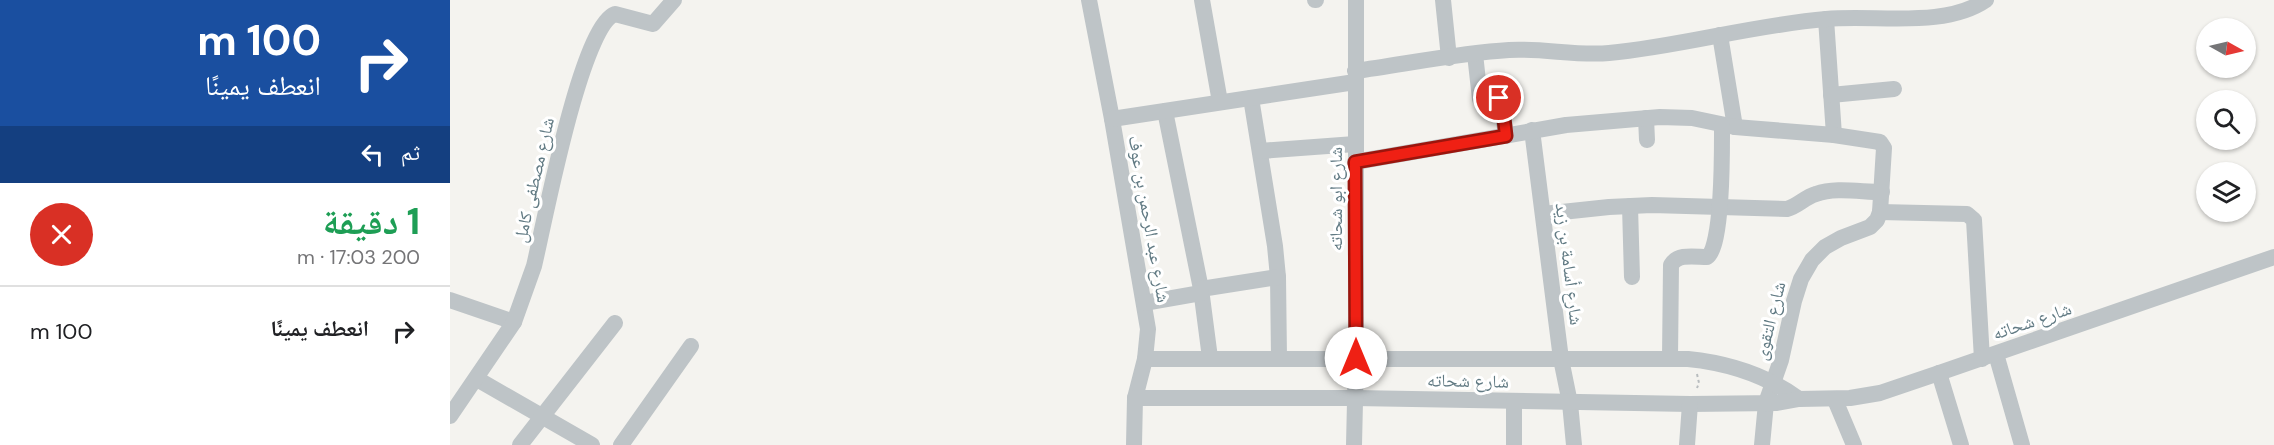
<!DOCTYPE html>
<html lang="ar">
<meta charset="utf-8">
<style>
:root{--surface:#fff;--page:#f6f6f6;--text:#202124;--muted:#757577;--line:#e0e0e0}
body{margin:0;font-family:"DM Sans","Noto Naskh Arabic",sans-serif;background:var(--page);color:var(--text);direction:rtl;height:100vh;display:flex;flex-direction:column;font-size:22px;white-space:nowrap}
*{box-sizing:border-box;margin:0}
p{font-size:20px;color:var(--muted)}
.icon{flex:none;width:33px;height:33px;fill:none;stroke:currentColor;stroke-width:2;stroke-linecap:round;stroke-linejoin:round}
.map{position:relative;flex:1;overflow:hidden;direction:ltr}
.details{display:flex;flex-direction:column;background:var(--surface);width:450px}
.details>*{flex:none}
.guide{background:#1a4fa0;color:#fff;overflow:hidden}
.needle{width:39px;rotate:98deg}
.controls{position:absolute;left:1746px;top:18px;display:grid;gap:12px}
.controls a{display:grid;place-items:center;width:60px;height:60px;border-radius:50%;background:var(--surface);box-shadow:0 2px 4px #0004;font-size:30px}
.pin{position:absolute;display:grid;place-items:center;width:51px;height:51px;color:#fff;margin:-26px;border:3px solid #fff;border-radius:50%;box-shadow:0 2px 6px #0007}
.me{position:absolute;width:66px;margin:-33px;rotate:0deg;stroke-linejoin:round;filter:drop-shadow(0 0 4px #0008)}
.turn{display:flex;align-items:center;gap:21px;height:126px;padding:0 30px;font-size:27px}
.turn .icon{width:78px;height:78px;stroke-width:2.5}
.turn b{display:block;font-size:42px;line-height:51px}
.then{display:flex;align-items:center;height:57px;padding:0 30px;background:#0003;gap:12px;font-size:22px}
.round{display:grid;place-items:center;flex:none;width:63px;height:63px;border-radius:32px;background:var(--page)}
.head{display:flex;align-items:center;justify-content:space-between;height:102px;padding:0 30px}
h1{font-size:36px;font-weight:800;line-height:45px;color:#1e9e55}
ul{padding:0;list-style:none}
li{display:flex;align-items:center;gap:18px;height:90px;padding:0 30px;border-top:2px solid var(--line)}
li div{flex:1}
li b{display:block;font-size:22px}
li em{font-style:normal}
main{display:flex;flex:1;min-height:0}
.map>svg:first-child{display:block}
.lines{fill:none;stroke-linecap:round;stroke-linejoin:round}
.path{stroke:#b8bcbe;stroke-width:2;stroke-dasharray:3 3;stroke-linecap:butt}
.street{stroke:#bec4c7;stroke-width:16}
.route-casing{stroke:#9b150d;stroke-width:15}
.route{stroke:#ef2014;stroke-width:10}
.labels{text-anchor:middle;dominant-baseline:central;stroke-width:6;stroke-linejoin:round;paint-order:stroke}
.street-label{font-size:18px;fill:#617a83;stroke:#fff}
</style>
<main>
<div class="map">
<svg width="1824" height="445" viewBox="0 0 1824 445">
<rect width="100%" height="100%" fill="#f4f3ef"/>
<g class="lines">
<!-- path -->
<polyline class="path" points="1247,374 1249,383 1247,388"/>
<!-- street -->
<g class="street">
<polyline points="639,0 662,119 698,329 695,359 685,398 684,445"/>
<polyline points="752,0 770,102"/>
<polyline points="865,0 866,0"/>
<polyline points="993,0 999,58"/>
<polyline points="1376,19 1384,135"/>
<polyline points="1270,35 1285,127"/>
<polyline points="1025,54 1030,99 1051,99 1056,136"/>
<path d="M905,71c51,-7 104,-18 154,-21 34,-2 67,6 100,3 73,-7 144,-28 217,-34 49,-5 118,10 160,-19"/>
<polyline points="1381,95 1444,89"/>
<polyline points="801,98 825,246 828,277 829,358"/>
<polyline points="715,111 751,289 760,358"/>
<polyline points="1196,118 1197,140"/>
<polyline points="662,119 905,82"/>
<polyline points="1082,130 1111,359 1120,403 1124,445"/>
<polyline points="810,151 905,144"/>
<polyline points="905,162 1116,125 1210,117 1242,118 1285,127 1384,135 1430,142 1434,148 1430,212 1427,220 1420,227 1391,238 1375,247 1362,260 1351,279 1344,301 1331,360 1316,403 1312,445"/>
<polyline points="1180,206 1182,277"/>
<polyline points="1430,212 1517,214 1524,220 1532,359"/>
<path d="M1093,214l66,-7 43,-2 135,4c11,-3 18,-12 29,-15 19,-7 45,-2 66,-2"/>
<polyline points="751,289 828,277"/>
<polyline points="0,300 64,322"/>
<polyline points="694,303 751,293"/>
<polyline points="1546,354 1572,445"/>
<path d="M1220,358l1,-93c7,-12 24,-8 36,-8 16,-10 15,-110 15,-131"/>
<path d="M695,359h543c40,4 78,16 111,40"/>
<polyline points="1489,373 1511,445"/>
<polyline points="27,379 142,445"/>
<polyline points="685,398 905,398 1240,404 1327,403 1349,399 1400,398 1430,393 1489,373 1824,257"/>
<polyline points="1385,400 1404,445"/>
<path d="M0,416l64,-94 20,-56c10,-41 47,-240 81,-252l38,10 21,-24"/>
<polyline points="70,445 165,323"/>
<polyline points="171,445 241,346"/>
<polyline points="904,445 906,358 906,0"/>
<polyline points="1064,445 1064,401"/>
<polyline points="1237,445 1240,404"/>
</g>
</g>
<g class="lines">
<defs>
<polyline id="route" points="906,358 905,162 1056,136 1052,102 1049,98"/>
</defs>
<!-- route casing -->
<use href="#route" class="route-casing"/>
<!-- route -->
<use href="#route" class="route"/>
</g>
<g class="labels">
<!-- street labels -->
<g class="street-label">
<text transform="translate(84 180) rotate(-77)">شارع مصطفى كامل</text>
<text transform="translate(886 199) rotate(-90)">شارع ابو شحاته</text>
<text transform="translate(699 219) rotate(80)">شارع عبد الرحمن بن عوف</text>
<text transform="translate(1119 264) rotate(83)">شارع أسامة بن زيد</text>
<text transform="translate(1320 321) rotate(-76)">شارع التقوى</text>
<text transform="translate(1582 321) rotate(-19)">شارع شحاته</text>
<text transform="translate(1018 381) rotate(1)">شارع شحاته</text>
</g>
</g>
</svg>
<div class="controls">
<a><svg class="needle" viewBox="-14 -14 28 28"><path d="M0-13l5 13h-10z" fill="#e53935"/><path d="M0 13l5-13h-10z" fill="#757577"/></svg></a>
<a><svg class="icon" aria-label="search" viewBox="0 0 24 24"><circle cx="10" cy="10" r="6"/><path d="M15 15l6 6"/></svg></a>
<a><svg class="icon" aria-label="layers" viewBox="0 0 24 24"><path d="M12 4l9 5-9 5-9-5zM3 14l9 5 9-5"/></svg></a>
</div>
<div class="pin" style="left:1049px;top:98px;background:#d93025"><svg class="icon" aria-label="arrive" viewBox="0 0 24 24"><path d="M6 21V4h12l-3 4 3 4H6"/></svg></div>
<svg class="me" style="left:906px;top:358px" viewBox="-20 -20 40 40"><circle r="19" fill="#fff"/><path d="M0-13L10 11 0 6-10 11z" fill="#ef2014"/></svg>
</div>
<section class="details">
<div class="guide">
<div class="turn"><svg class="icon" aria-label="right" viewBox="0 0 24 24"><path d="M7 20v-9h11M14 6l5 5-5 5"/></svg><div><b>100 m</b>انعطف يمينًا</div></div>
<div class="then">ثم<svg class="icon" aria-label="left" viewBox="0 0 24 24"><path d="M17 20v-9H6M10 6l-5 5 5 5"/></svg></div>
</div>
<div class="head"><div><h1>1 دقيقة</h1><p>200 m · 17:03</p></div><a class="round" style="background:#d93025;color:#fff"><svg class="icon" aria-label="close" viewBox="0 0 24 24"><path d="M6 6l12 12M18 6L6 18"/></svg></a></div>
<ul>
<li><svg class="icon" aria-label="right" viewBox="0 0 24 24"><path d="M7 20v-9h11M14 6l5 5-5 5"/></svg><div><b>انعطف يمينًا</b></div><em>100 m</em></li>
</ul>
</section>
</main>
